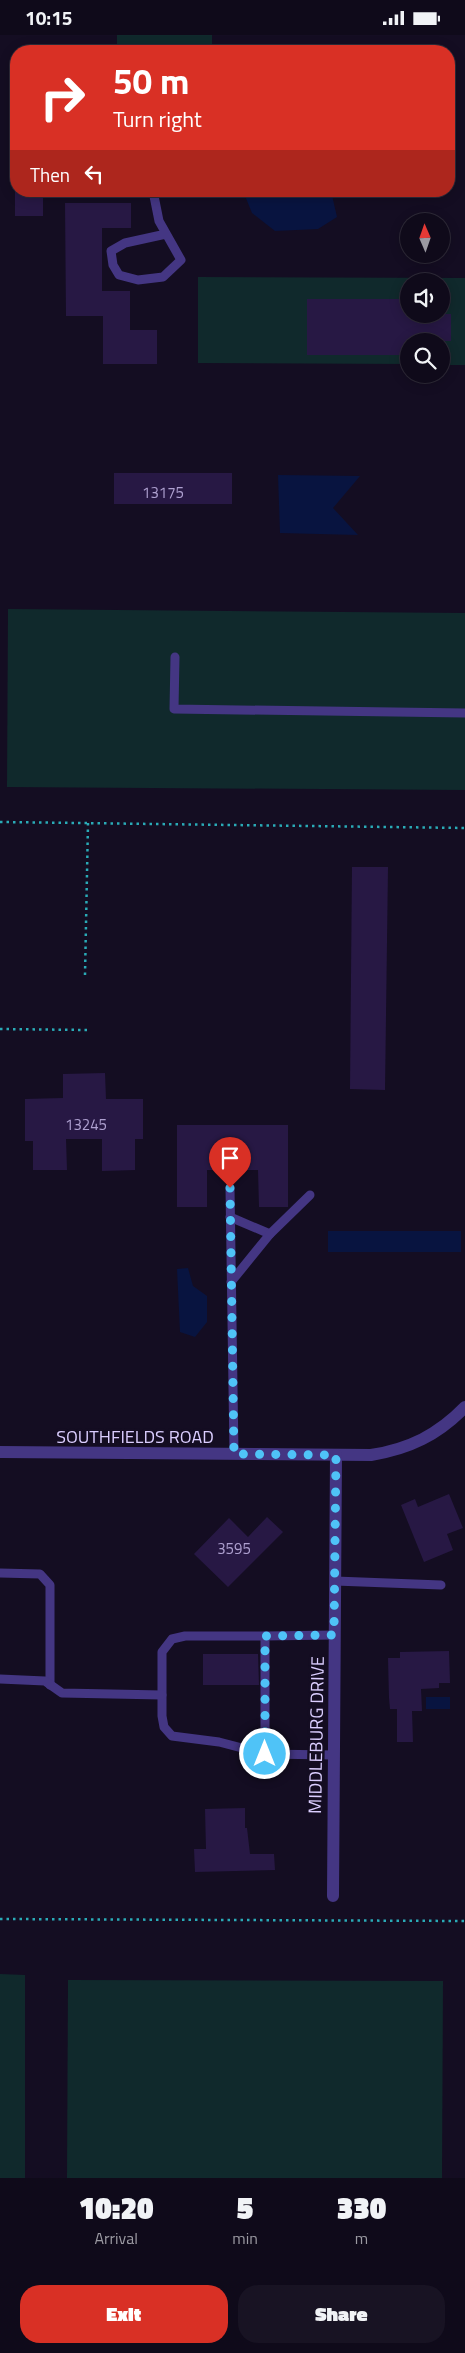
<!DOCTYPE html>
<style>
:root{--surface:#0f0a1a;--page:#181323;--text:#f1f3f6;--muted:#9b9aa2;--line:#2f2b39;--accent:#d93025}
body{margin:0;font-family:"Titillium Web",sans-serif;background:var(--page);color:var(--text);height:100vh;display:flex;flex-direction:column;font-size:19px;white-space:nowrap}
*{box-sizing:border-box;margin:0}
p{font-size:16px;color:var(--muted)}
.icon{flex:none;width:28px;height:28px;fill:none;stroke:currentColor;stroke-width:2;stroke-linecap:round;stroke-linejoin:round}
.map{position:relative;height:2143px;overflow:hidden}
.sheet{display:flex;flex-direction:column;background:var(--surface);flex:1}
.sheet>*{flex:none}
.hud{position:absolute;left:10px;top:10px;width:445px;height:152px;border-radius:20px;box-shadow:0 2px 12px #0003,0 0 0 1px var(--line);background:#d93025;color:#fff;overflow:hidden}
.needle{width:32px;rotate:358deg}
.tools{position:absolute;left:400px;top:178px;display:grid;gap:10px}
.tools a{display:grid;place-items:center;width:50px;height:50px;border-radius:50%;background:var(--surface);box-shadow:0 2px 12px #0003,0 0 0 1px var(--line);font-size:25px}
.pin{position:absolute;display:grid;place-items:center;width:42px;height:42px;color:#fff;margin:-51px -21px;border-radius:50% 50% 50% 0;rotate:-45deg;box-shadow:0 0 5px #0007}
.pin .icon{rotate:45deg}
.me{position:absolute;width:55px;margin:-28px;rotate:0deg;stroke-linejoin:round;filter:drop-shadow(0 0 4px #0008)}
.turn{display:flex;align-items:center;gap:18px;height:105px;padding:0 20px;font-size:22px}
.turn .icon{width:65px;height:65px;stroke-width:2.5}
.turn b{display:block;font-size:35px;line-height:42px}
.then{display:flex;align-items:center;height:48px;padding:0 20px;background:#0003;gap:10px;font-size:19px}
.eta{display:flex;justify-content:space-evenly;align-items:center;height:85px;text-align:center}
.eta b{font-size:30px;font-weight:800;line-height:35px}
.action{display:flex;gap:10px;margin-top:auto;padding:10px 20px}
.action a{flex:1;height:58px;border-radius:20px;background:var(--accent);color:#fff;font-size:20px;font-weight:800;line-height:58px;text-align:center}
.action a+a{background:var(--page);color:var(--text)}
.status{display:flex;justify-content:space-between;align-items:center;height:35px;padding:0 25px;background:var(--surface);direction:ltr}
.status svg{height:14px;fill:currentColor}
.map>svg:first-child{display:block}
.green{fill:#10292c;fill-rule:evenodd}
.water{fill:#081440}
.building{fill:#271844}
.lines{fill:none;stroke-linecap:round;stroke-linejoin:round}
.path{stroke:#2aabb7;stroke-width:2.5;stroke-dasharray:2.5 4;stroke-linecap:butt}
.lane{stroke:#443683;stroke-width:9}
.street{stroke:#443683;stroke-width:12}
.route{stroke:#4fc3f7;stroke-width:9;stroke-dasharray:0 16.2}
.labels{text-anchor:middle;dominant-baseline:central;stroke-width:5;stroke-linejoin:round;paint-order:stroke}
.number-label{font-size:15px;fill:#aea0d0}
.street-label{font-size:18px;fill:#dbceff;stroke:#140d22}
</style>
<div class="status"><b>10:15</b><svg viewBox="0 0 49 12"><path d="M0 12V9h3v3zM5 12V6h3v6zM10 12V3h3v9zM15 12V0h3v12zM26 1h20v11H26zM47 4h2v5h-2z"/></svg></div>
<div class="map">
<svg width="465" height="2143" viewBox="0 0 465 2143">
<rect width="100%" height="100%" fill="#140d22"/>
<!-- green -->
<g class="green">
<rect x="117" y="0" width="95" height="16"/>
<path d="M198,242l267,1v87h-24v-24h-32v23l-211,-1zM409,246h32v33h-32z"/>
<polygon points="8,574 465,578 465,755 7,752"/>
<polygon points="0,1939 25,1940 25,2143 0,2143"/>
<polygon points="68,1945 443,1946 442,2143 67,2143"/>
</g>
<!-- water -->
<g class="water">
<polygon points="243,156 331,156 337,182 318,194 275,196 252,178"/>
<polygon points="278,440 360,441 333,473 358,500 280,498"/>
<rect x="328" y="1196" width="133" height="21"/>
<polygon points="188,1233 193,1251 207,1261 207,1287 195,1302 180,1297 177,1234"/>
<rect x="426" y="1662" width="24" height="12"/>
</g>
<!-- building -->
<g class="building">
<rect x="15" y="156" width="28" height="25"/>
<polygon points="65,168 131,168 131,193 102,193 102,256 130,256 130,295 157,295 157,329 103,329 103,281 66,281"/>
<polygon points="307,264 409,264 409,279 451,279 451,306 409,306 409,320 307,320"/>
<rect x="114" y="438" width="118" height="31"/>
<polygon points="352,832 388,832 385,1055 350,1054"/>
<polygon points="105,1038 106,1064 143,1064 143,1104 135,1104 135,1135 102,1136 102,1104 66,1104 67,1135 33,1135 33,1106 25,1106 25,1064 63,1063 63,1039"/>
<polygon points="177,1090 288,1090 288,1172 259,1172 258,1135 207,1135 207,1172 177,1172"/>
<polygon points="449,1459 463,1493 447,1499 453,1515 424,1527 401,1470 415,1464 418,1472"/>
<polygon points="267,1482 283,1497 228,1552 194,1519 229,1483 248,1502"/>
<polygon points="449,1616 450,1648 439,1648 439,1653 421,1654 422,1676 412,1676 413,1707 397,1707 397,1674 390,1674 389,1663 388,1623 400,1623 400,1617"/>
<polygon points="203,1619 258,1619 259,1650 203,1650"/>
<polygon points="245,1773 245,1793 247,1793 250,1819 274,1819 275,1835 195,1837 194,1814 206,1814 205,1774"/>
</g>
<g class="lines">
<!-- path -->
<g class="path">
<polyline points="0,787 465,793"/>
<polyline points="85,940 88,788"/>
<polyline points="0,994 87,995"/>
<polyline points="0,1884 465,1886"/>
</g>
<!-- lane -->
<g class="lane">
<polyline points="153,156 159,186 181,225 163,242 138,245 119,240 113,230 111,216 125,208 166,199"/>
<polyline points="175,622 174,674 465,678"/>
<polyline points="230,1153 234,1419"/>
<polyline points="230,1182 270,1199"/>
<polyline points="231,1247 270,1199 310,1160"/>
<polyline points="0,1538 40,1539 50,1550 50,1650"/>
<polyline points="335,1546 441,1550"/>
<polyline points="265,1601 185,1601 172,1604 162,1617 162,1681 164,1692 172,1701 219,1707 265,1719"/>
<polyline points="0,1644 45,1646 62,1658 162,1660"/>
<polyline points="333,1720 265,1719 265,1601 334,1600"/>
</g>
<!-- street -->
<g class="street">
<path d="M0,1417l371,3c38,-6 67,-20 94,-48"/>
<polyline points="333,1861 336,1420"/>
</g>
</g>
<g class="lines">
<!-- route -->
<polyline class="route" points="230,1153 234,1419 336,1420 334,1600 265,1601 265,1719"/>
</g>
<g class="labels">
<!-- number labels -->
<g class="number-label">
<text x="163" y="457">13175</text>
<text x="86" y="1089">13245</text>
<text x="234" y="1513">3595</text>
</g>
<!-- street labels -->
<g class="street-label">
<text x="135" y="1401">SOUTHFIELDS ROAD</text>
<text transform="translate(316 1700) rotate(-89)">MIDDLEBURG DRIVE</text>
</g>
</g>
</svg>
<div class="tools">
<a><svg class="needle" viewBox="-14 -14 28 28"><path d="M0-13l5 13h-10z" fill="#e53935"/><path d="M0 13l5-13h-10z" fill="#9b9aa2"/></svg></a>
<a><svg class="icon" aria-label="sound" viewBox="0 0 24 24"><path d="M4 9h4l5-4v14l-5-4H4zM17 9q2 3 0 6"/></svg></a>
<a><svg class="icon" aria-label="search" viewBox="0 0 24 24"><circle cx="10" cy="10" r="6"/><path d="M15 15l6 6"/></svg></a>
</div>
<div class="pin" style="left:230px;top:1153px;background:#d93025"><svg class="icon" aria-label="arrive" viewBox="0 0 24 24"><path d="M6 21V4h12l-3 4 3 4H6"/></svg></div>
<svg class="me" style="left:265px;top:1719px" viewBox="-20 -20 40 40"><circle r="17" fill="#4fc3f7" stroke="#fff" stroke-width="3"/><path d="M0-11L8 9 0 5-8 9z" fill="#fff"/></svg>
<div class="hud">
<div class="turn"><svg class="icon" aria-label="right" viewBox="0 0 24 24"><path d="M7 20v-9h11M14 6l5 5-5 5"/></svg><div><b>50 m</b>Turn right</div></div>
<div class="then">Then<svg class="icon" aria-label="left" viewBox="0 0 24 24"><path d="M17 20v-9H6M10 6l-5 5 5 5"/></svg></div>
</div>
</div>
<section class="sheet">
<div class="eta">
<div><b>10:20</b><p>Arrival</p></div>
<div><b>5</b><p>min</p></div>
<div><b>330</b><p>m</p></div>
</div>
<div class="action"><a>Exit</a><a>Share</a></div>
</section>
